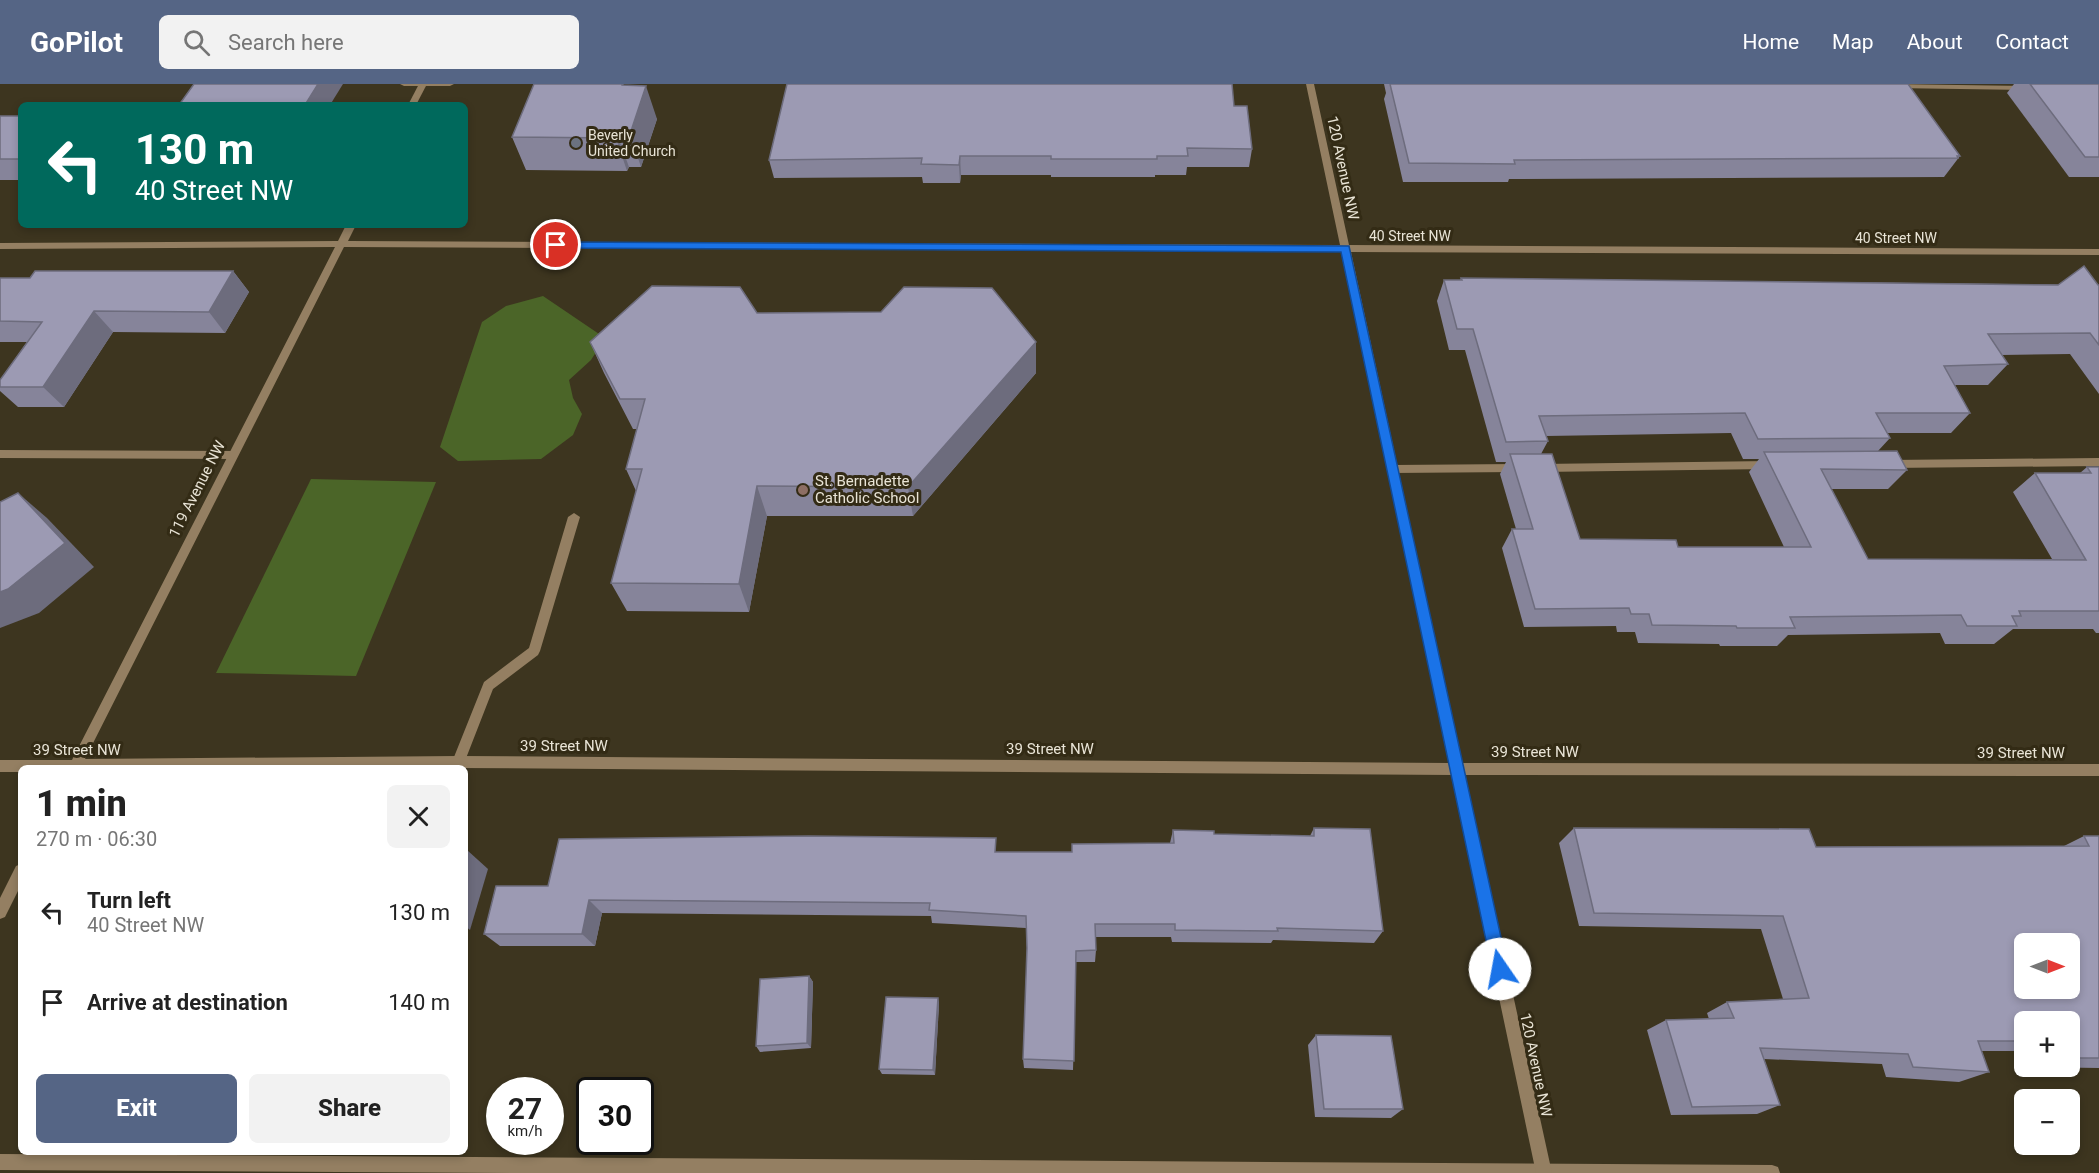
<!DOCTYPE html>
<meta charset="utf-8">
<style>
:root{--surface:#fff;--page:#f2f2f2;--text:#222;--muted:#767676;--accent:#556585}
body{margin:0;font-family:Roboto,sans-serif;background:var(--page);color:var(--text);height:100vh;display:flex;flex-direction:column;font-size:22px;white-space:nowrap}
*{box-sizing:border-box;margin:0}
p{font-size:20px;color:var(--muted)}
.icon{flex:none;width:33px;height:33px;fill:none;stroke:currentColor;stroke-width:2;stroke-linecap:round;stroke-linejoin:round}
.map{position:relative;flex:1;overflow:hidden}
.side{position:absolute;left:18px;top:681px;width:450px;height:390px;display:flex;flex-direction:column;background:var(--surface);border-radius:9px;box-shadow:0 3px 9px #0003}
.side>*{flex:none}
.top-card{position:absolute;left:18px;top:18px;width:450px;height:126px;border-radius:9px;box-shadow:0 3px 9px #0003;background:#00695c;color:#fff;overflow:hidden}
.needle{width:39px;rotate:90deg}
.buttons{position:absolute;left:2014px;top:849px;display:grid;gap:12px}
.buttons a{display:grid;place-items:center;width:66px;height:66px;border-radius:9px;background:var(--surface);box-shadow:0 3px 9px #0003;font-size:30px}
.speed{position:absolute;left:486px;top:993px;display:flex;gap:12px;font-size:30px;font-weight:700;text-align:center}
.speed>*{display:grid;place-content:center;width:78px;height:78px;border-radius:50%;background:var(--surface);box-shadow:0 3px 9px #0003;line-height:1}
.speed small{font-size:15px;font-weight:400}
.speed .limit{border:3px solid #111;border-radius:9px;background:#fff;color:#111}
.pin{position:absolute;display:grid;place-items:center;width:51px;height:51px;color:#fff;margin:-26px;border:3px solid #fff;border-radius:50%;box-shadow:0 2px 6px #0007}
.me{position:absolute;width:66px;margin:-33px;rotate:348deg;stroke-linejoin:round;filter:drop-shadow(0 0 4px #0008)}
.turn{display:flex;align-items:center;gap:21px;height:126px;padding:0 18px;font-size:27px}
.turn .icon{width:78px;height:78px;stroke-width:2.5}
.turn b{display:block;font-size:42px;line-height:51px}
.round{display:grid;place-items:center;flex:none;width:63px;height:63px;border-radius:9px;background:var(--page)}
.head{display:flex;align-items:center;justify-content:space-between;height:102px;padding:0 18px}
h1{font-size:36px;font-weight:800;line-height:45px}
.button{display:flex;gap:12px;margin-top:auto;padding:12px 18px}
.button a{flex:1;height:69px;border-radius:9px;background:var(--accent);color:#fff;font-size:24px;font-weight:800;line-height:69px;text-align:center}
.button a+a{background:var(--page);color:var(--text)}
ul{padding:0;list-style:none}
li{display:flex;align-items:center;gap:18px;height:90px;padding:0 18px}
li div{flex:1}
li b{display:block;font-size:22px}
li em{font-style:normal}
header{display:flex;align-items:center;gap:36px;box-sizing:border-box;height:84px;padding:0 30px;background:var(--accent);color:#fff}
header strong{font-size:28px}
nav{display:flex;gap:33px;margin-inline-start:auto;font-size:21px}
.search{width:420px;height:54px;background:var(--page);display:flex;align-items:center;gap:15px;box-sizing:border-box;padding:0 21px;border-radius:9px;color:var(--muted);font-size:22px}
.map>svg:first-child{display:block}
.green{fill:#4b6528}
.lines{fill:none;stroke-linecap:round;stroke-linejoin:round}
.service{fill:#947f62;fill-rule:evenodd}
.minor{fill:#947f62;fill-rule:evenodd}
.wall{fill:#86849a;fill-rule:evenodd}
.shaded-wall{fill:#6d6c7d}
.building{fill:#9c9ab3;stroke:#6d6c7d;stroke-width:1.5;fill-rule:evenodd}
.route{fill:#1a73e8;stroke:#114b97;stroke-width:1.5}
.worship-dot{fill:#6b7280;stroke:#332b15;stroke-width:2}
.education-dot{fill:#8d6e63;stroke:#332b15;stroke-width:2}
.labels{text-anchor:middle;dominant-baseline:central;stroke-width:6;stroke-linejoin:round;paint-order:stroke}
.far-poi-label{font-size:14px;fill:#e9e4d6;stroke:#332b15;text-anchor:start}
.far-street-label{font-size:14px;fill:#e9e4d6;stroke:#332b15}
.street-label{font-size:15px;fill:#e9e4d6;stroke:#332b15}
.poi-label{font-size:15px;fill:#e9e4d6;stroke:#332b15;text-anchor:start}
</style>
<header>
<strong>GoPilot</strong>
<div class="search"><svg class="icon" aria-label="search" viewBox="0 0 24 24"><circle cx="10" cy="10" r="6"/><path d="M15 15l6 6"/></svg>Search here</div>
<nav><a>Home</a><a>Map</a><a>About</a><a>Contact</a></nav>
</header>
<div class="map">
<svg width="2099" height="1089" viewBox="0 0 2099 1089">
<rect width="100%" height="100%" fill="#3d351f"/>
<!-- green -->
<g class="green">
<polygon points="543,212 605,254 591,276 569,296 573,314 582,330 573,351 541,375 458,377 440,363 482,238 506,222"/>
<polygon points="311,395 436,398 356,592 216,589"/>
</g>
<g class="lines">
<!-- service -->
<g class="service">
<polygon points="400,0 454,0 450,2 404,2"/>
<polygon points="1890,0 2026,2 2030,4 2026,6 1893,4 1889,2"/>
<polygon points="0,366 233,367 238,371 233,375 0,374"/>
<polygon points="2099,374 2099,382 1889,384 1884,380 1889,376"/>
<polygon points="1769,377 1774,381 1769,385 1541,388 1536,384 1541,380"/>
<polygon points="1517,380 1522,384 1517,388 1392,389 1387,385 1392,381"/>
<polygon points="574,429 580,433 540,567 538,571 493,605 463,682 458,684 453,682 452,678 484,598 529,564 568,433"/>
<polygon points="0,1070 1772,1081 1778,1083 1780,1089 512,1089 0,1086"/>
</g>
<!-- minor -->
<g class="minor">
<polygon points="419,0 427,0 416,21 408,21"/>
<path d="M1306,0h8l35,161 750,4v6l-748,-3 111,511 637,1v12l-634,-1 87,398h-16l-84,-398 -994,-7h-437v4h-21v-12h72l263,-513 -335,2v-6l338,-2 8,-16h10l-8,16 992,4zM344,163l997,5 108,511 -991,-7 -373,3z"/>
<polygon points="21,780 21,801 5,833 0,835 0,814 16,782"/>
</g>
</g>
<!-- wall -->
<g class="wall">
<polygon points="534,0 623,0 657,35 641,83 629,83 627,87 526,86 512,53"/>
<polygon points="1384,0 1908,0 1960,72 1944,93 1509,95 1508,98 1403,98 1384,15 1386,9"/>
<polygon points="2014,0 2099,0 2099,93 2069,93 2007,9"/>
<polygon points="1234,22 1252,65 1249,83 1187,83 1186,91 1155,91 1155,93 1051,93 1051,91 961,91 960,99 923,99 922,93 774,94 769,76"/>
<rect x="0" y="32" width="21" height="64"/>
<polygon points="233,187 249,208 225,249 113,248 64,323 18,323 0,307 0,296 27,258 0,258 0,194 30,194"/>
<path d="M1461,194l638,7v109l-29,-40 -69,1 7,9 -20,21h-33l15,28 -19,20h-64l3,5 -12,13 29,19 -19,19h-57l37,70h184l-39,-67 22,-19h45l7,-6h12v166h-3l-3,-4h-80l-19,15h-49l-5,-11 -152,2 -11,11h-57l-1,-2 -81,-1 -3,-11h-18l-1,-6 -92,1 -22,-79 10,-19h4l-16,-55 6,-12h-10l-31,-112h-16l-12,-49 7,-21h16zM1731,349l12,26h16l-10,13 35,75h-106l-98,-8 -39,-85 7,-13 -2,-5z"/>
<polygon points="757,229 1036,289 913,432 767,432 749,528 627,527 611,499 636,407 626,385 637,345 633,345 604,289 590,258"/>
<polygon points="1314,744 1383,847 1374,859 1273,856 1271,859 1172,858 1171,853 1095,853 1096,866 1095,878 1076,878 1073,986 1024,984 1023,975 1027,864 1026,844 932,839 931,832 602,829 595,862 500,862 484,850 548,802 997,768 1071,768 1170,759 1173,746 1214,750 1310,752"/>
<polygon points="1574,744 1816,763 2064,762 2084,752 2099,752 2099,984 2031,983 2030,982 2070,982 2070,938 2025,938 2025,970 2023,967 1981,967 1989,988 1959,998 1886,993 1882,980 1764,975 1780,1021 1757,1030 1671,1031 1647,946 1666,936 1709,935 1707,929 1727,918 1783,915 1761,845 1579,842 1559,759"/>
<polygon points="809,892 813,898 811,964 760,968 756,962"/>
<polygon points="938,914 939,920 935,991 882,990 879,985"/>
<polygon points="1316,951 1403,1025 1391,1034 1315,1033 1308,961"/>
</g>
<!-- shaded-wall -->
<g class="shaded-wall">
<polygon points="318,0 343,0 330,21 305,21"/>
<polygon points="646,2 657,35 641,83 630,50"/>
<polygon points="617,50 629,83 627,87 616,54"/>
<polygon points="960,72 961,91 960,99 959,81"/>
<polygon points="233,187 249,208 225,249 209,228"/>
<polygon points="94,227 113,248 64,323 43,303"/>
<polygon points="1036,258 1036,289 913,432 908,403"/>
<polygon points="757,402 767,432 749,528 739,500"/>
<polygon points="18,409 47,434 94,483 39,529 0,544 0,508"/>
<polygon points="467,766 488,785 470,846 465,842 465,773"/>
<polygon points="589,816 602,829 595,862 582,850"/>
<polygon points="809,892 813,898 811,964 807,959"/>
<polygon points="938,914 939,920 935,991 933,986"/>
</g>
<!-- building -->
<g class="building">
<polygon points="194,0 318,0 305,21 179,21"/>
<polygon points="534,0 622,0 622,1 646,2 630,50 617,50 616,54 512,53"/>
<polygon points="787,0 1232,0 1234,22 1247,22 1252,65 1187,64 1188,72 1157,72 1157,75 1051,75 1051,72 960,72 959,81 921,80 922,74 769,76"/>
<polygon points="1390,0 1908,0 1960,72 1957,72 1958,74 1514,76 1515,80 1409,79"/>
<polygon points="2030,0 2099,0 2099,73 2085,73"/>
<rect x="0" y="32" width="21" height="43"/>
<polygon points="2084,182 2098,201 2099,201 2099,261 2090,249 1988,250 2008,280 1944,282 1970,329 1876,329 1890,354 1758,355 1745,329 1539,332 1548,357 1506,358 1473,245 1457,245 1444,196 1462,196 1461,194 2058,201"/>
<polygon points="35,187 233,187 209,228 94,227 43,303 0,303 0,296 42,238 0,237 0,194 30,194"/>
<polygon points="652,202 740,203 757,229 881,228 904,203 992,204 1036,258 908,403 757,402 739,500 611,499 642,385 626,385 645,315 620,315 590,258"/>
<polygon points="1897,367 1907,386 1821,385 1868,475 2086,476 2035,389 2091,389 2087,383 2099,383 2099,527 2019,527 2021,532 2012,532 2017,542 1967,542 1961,531 1790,533 1795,544 1737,544 1736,542 1652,541 1649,530 1631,530 1629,524 1535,525 1512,445 1533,445 1510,370 1552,370 1580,455 1676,456 1678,463 1811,463 1764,368"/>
<polygon points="18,409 65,459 8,505 0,508 0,418"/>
<polygon points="1314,744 1370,745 1383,847 1277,844 1278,847 1175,846 1175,840 1095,840 1096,866 1076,867 1074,977 1023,975 1027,864 1026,832 929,826 930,819 589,816 582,850 484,850 496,802 548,802 559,755 809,752 996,754 995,768 1072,768 1072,760 1174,759 1173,746 1214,747 1214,750 1314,752"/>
<path d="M1574,744l235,1 7,18 273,-1 -5,-10h15v222h-29v-36h-45v19h-47l11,31 -76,-5 -5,-13 -148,-6 20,57 -88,2 -26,-87 68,-2 -7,-16 82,-4 -26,-82 -189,-3zM2025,860h45v44h-45z"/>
<polygon points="809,892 807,959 756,962 760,895"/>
<polygon points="886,913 938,914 933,986 879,985"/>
<polygon points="1316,951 1391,952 1403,1025 1324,1025"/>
</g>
<!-- route -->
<polygon class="route" points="556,158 1349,162 1508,885 1506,891 1500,893 1494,891 1492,885 1341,168 552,164 551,161"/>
<!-- markers -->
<circle class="worship-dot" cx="576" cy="59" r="6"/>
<circle class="education-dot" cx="803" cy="406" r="6"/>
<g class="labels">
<!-- far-poi labels -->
<g class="far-poi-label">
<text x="588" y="51">Beverly<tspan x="588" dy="16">United Church</tspan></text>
</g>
<!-- far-street labels -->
<g class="far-street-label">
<text x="1410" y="152">40 Street NW</text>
<text x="1896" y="154">40 Street NW</text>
</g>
<!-- street labels -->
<g class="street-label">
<text transform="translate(1343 84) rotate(78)">120 Avenue NW</text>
<text transform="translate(197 405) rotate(-63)">119 Avenue NW</text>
<text x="564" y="662">39 Street NW</text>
<text x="1050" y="665">39 Street NW</text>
<text x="77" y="666">39 Street NW</text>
<text x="1535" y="668">39 Street NW</text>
<text x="2021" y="669">39 Street NW</text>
<text transform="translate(1536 981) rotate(78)">120 Avenue NW</text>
</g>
<!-- poi labels -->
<g class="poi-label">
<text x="815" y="397">St. Bernadette<tspan x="815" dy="17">Catholic School</tspan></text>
</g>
</g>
</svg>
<div class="buttons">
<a><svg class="needle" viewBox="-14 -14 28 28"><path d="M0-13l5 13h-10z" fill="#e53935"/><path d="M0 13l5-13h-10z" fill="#767676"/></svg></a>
<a>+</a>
<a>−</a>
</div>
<div class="speed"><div>27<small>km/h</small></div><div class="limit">30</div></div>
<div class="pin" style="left:556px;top:161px;background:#d93025"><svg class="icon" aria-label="arrive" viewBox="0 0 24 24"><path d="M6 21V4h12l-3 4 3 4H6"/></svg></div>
<svg class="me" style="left:1500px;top:885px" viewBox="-20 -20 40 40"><circle r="19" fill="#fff"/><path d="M0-13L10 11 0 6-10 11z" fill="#1a73e8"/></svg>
<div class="top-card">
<div class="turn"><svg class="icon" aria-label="left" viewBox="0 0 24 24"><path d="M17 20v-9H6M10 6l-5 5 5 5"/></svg><div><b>130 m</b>40 Street NW</div></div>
</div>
<section class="side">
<div class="head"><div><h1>1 min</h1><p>270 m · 06:30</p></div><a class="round"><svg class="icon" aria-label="close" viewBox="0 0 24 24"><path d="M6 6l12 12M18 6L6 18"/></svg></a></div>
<ul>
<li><svg class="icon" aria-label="left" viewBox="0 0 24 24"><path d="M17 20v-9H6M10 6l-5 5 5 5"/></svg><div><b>Turn left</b><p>40 Street NW</p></div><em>130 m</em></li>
<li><svg class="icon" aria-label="arrive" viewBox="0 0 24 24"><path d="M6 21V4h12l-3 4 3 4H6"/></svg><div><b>Arrive at destination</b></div><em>140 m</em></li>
</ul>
<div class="button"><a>Exit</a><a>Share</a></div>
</section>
</div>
